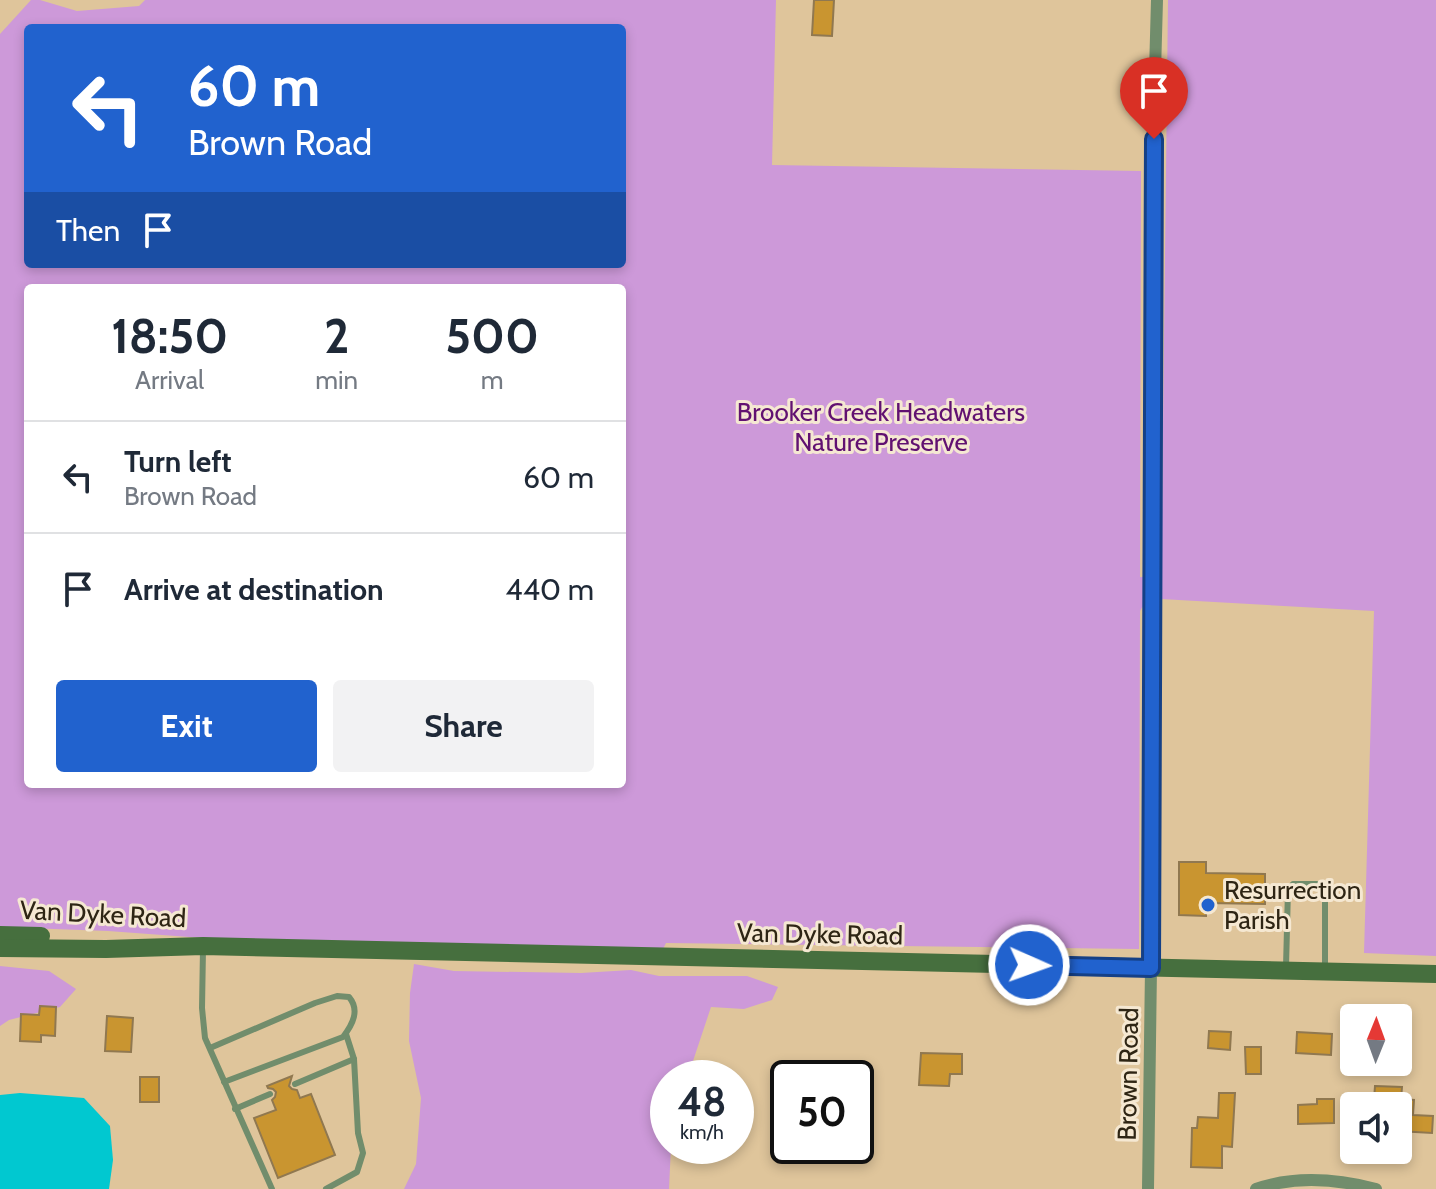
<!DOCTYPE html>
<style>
:root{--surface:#fff;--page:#f2f2f3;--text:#1f2937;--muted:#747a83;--line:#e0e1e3;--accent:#2162ce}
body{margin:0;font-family:Cabin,sans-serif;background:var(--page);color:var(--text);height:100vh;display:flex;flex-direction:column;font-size:30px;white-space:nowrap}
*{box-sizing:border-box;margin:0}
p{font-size:26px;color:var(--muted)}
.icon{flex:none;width:44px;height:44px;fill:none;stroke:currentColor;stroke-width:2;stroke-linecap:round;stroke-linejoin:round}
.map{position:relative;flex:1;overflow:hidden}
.sheet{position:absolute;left:24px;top:284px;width:602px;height:504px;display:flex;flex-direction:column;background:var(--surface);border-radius:8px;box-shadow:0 4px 12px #0003}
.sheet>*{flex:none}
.guide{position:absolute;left:24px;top:24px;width:602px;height:244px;border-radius:8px;box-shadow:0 4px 12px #0003;background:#2162ce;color:#fff;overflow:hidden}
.needle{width:52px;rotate:1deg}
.buttons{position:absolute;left:1340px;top:1004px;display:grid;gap:16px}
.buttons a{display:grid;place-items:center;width:72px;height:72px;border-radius:8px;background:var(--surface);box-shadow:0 4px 12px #0003;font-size:40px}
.speed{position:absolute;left:650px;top:1060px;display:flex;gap:16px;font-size:40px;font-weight:700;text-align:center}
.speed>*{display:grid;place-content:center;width:104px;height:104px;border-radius:50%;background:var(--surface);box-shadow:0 4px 12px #0003;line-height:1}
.speed small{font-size:20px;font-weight:400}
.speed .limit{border:4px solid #111;border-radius:12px;background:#fff;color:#111}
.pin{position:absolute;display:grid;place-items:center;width:68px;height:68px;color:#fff;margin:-82px -34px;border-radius:50% 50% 50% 0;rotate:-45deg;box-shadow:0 0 8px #0007}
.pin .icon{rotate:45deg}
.me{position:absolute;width:88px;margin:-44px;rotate:92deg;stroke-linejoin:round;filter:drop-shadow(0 0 6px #0008)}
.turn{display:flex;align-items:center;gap:28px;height:168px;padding:0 32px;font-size:36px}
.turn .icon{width:104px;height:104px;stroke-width:2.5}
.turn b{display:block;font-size:56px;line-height:68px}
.then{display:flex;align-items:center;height:76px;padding:0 32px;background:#0003;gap:16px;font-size:30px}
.eta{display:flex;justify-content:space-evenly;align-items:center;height:136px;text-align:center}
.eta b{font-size:48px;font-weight:800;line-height:56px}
.cta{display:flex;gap:16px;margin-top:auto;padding:16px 32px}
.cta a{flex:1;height:92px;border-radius:8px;background:var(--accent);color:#fff;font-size:32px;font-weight:800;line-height:92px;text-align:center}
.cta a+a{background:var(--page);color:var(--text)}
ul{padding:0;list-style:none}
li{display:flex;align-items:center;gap:24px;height:112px;padding:0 32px;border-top:2px solid var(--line)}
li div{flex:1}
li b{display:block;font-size:30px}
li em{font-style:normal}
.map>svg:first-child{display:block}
.green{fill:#cd99d9;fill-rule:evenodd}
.water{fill:#01c8d0}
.building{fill:#c99530;stroke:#907850;stroke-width:2}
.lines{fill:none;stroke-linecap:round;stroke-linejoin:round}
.service{stroke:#718d6c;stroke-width:6}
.minor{stroke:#718d6c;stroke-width:12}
.secondary{stroke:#466f3e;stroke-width:18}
.route-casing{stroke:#154086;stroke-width:20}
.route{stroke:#2162ce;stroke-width:14}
.poi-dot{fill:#2162ce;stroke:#f5e8d2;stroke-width:3}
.labels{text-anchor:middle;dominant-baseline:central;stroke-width:6;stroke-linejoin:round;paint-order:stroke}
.park-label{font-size:26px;fill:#611171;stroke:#f5e8d2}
.poi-label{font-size:26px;fill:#2e2514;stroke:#f5e8d2;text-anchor:start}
.street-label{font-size:26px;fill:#2e2514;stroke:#f5e8d2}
</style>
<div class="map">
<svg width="1436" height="1189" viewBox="0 0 1436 1189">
<rect width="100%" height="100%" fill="#dfc59b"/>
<!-- green -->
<g class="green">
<path d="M31,0h9l37,11 62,-5 6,-6h631l-4,165 369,6 -1,406h6v24l-6,10 -1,338 -473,-6 -3,6 -460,-11 -95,-7 -108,-4v-893zM28,28h594v236h-594zM28,288h594v496h-594z"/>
<polygon points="1168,0 1436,0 1436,956 1364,953 1374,611 1161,599"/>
<polygon points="414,964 454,971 581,973 631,970 659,976 747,976 778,987 772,1000 744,1009 711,1007 692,1064 690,1078 668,1078 668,1146 671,1146 669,1189 404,1189 416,1164 421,1098 409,1041 410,993"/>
<polygon points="0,966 49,971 76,989 60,1007 9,1020 0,1026"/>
</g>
<!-- water -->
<polygon class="water" points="20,1093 84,1098 110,1126 113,1160 109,1189 0,1189 0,1095"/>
<!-- building -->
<g class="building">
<polygon points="814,0 834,0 832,36 812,35"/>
<polygon points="1179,862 1206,862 1206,873 1265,874 1265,904 1206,903 1206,916 1179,915"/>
<polygon points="40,1006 56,1007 55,1036 41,1035 41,1042 20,1041 21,1014 39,1015"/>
<polygon points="107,1016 133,1018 131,1052 105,1051"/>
<polygon points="1209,1031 1231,1032 1230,1050 1208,1048"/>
<polygon points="1297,1032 1332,1034 1331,1055 1296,1053"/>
<polygon points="1245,1047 1261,1047 1261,1074 1246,1074"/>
<polygon points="921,1053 962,1054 962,1074 950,1074 949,1086 919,1085"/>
<polygon points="292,1076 289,1086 292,1089 297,1090 300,1098 311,1094 335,1155 278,1178 254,1118 276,1110 272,1100 275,1097 276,1092 273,1089 268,1088 267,1086"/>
<rect x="140" y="1077" width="19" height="25"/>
<polygon points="1375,1086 1402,1087 1401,1099 1414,1100 1413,1115 1433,1116 1432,1133 1398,1131 1399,1102 1374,1100"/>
<polygon points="1219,1093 1235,1093 1232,1147 1222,1146 1222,1168 1191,1167 1192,1128 1197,1128 1198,1117 1218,1118"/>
<polygon points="1317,1099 1334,1099 1334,1123 1298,1124 1298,1105 1317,1104"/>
</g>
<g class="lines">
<!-- service -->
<g class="service">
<polyline points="203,949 202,1008 205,1038 272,1189"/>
<polyline points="1286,967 1288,889 1293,884 1319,884 1325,888 1325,970"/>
<path d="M210,1048l105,-45 22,-7 12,1c11,13 4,27 -6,40l-119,45"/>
<polyline points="295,1084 354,1059"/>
<polyline points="235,1109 270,1094"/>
<polyline points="326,1189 357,1172 363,1153 358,1133 354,1059 346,1034"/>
</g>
<!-- minor -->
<g class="minor">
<polyline points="1148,1189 1151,968 1154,108 1157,0"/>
<path d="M1256,1189c37,-13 81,-10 120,0"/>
</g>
<!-- secondary -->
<g class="secondary">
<polyline points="0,935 41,936"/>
<polyline points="0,948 106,949 203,946 1436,974"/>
</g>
</g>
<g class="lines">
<defs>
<polyline id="route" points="1029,965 1151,968 1154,139"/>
</defs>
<!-- route casing -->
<use href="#route" class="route-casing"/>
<!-- route -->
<use href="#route" class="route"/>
</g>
<!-- markers -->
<circle class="poi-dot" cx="1208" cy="905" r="8"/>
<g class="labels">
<!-- park labels -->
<g class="park-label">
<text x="881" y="412">Brooker Creek Headwaters<tspan x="881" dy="30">Nature Preserve</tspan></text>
</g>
<!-- poi labels -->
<g class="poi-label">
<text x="1224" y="890">Resurrection<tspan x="1224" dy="30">Parish</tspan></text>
</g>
<!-- street labels -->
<g class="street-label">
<text transform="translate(103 914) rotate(3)">Van Dyke Road</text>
<text transform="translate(820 934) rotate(1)">Van Dyke Road</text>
<text transform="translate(1128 1074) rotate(-89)">Brown Road</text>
</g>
</g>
</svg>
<div class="buttons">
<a><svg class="needle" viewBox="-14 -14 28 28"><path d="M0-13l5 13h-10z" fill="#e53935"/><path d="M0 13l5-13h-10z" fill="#747a83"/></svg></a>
<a><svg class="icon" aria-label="sound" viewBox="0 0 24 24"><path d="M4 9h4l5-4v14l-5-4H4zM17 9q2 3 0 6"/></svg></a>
</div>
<div class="speed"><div>48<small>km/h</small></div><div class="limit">50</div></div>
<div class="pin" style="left:1154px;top:139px;background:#d93025"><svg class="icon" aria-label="arrive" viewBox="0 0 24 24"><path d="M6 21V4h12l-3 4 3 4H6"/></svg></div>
<svg class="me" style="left:1029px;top:965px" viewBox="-20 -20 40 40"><circle r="17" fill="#2162ce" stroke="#fff" stroke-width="3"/><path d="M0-11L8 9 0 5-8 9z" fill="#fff"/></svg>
<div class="guide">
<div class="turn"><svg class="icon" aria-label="left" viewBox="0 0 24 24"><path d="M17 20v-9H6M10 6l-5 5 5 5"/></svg><div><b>60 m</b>Brown Road</div></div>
<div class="then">Then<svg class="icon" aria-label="arrive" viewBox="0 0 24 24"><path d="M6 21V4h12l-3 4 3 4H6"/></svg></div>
</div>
<section class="sheet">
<div class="eta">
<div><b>18:50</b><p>Arrival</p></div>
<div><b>2</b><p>min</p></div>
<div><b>500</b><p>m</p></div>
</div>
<ul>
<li><svg class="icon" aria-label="left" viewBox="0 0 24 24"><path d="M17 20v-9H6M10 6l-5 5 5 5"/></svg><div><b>Turn left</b><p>Brown Road</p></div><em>60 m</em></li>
<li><svg class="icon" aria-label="arrive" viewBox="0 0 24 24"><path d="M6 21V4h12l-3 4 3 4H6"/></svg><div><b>Arrive at destination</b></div><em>440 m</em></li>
</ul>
<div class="cta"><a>Exit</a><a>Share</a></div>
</section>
</div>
